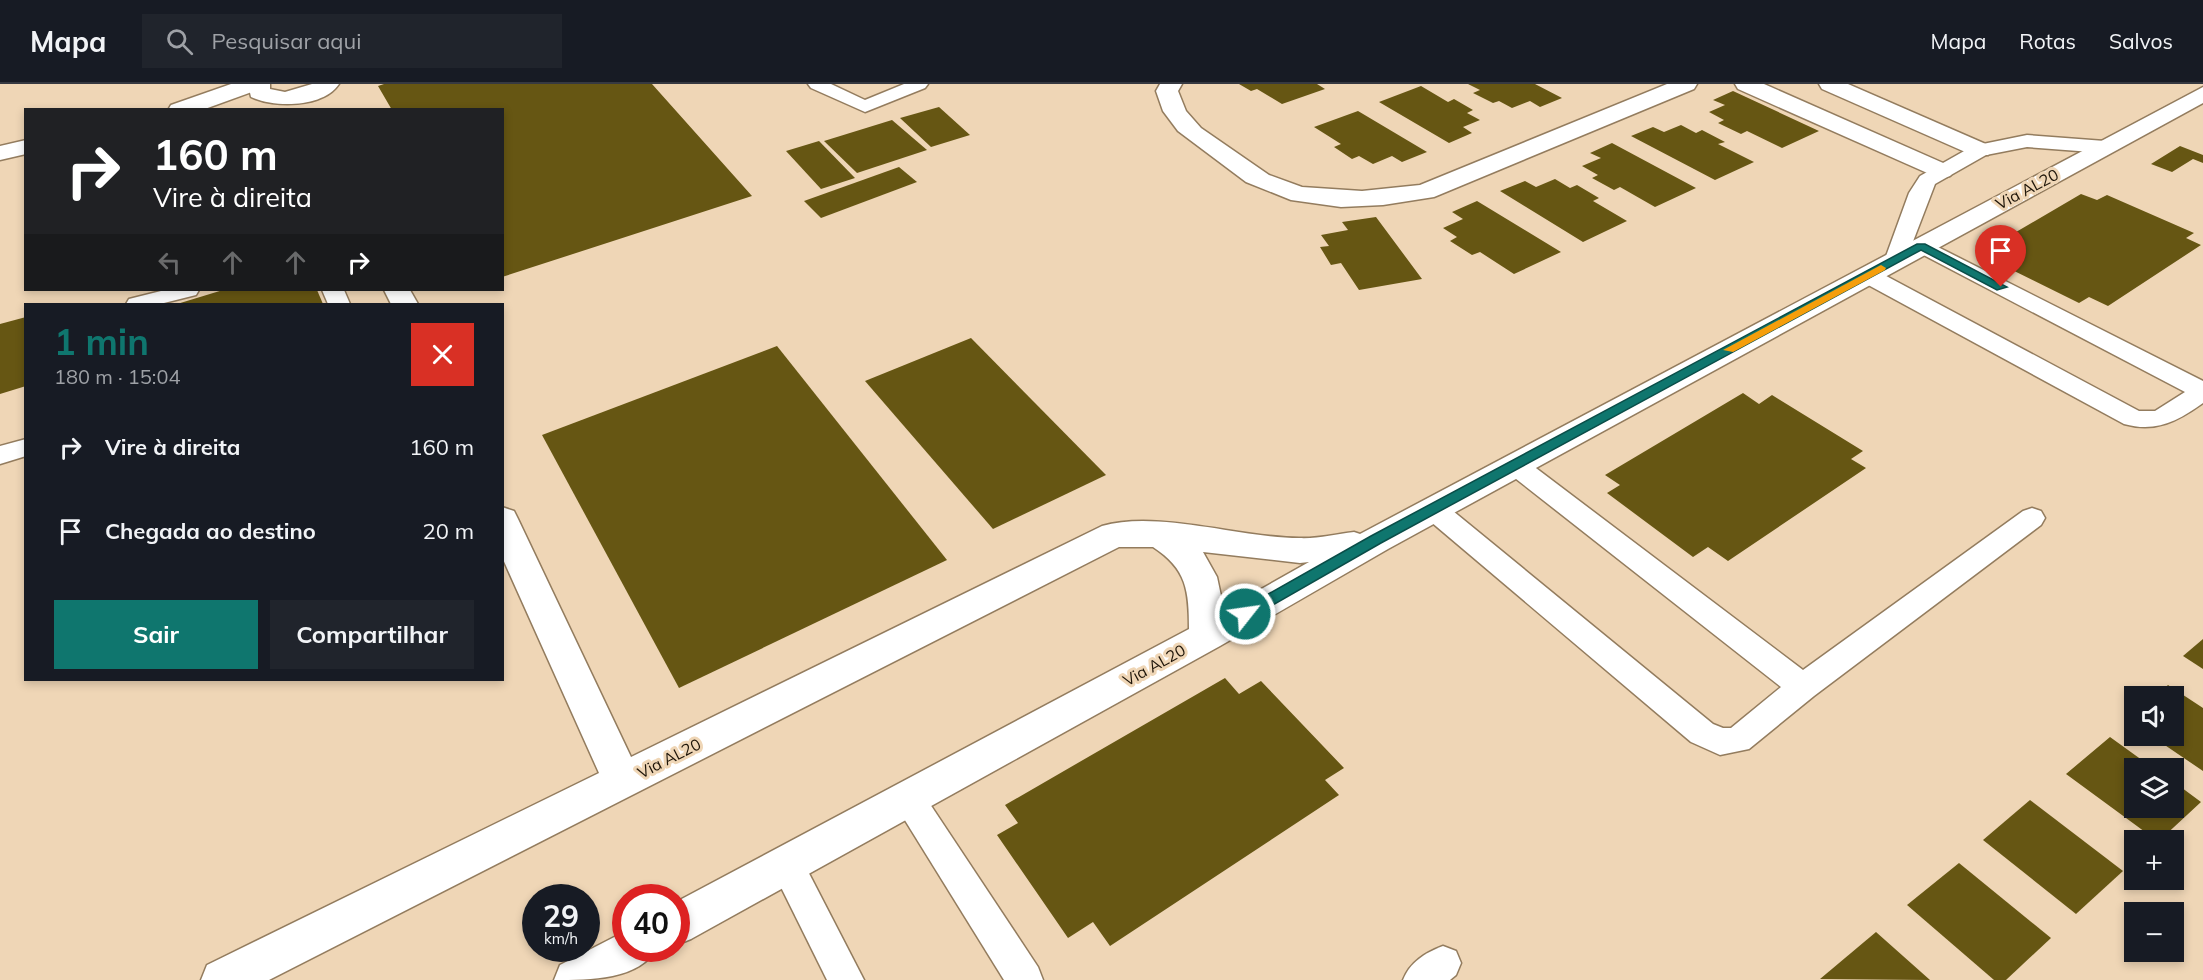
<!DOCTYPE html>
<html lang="pt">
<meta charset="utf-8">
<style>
:root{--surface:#171b24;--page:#20242c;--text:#f1f3f6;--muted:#9ea1a6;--line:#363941;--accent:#0f766e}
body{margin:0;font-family:Mulish,sans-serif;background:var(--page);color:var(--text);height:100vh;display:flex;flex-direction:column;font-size:22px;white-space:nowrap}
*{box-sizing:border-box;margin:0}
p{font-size:20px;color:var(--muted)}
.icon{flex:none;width:33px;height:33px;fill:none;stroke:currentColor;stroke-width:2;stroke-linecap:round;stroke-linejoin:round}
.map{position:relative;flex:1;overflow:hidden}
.sheet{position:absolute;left:24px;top:219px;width:480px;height:378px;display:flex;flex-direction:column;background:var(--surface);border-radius:0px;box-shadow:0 3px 9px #0003}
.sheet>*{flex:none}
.top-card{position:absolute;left:24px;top:24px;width:480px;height:183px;border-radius:0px;box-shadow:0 3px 9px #0003;background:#202124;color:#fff;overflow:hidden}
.tools{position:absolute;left:2124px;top:602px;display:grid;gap:12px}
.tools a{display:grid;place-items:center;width:60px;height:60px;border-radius:0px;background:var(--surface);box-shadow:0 3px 9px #0003;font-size:30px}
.speed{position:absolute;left:522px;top:800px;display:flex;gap:12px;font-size:30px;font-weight:700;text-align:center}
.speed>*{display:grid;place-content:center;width:78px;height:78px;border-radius:50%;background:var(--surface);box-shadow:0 3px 9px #0003;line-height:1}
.speed small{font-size:15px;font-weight:400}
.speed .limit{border:9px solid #d22;background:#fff;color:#111}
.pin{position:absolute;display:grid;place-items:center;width:51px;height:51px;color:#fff;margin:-62px -26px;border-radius:50% 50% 50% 0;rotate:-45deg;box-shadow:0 0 6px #0007}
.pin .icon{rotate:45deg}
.me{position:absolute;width:66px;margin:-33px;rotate:60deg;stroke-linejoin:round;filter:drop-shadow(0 0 4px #0008)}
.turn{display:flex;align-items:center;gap:21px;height:126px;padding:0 30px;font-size:27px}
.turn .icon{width:78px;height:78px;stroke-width:2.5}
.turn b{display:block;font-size:42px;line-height:51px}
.lanes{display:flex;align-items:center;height:57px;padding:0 30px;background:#0003;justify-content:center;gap:30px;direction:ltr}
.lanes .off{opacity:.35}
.round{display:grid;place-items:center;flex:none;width:63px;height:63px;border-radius:0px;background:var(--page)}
.head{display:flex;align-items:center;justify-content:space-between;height:102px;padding:0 30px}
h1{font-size:36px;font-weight:700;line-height:45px;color:var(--accent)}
.action{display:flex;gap:12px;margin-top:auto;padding:12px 30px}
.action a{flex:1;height:69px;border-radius:0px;background:var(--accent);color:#fff;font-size:24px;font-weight:700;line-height:69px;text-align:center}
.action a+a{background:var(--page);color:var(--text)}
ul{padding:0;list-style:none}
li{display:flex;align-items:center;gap:18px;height:84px;padding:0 30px}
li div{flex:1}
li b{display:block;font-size:22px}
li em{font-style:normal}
header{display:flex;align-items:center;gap:36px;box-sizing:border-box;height:84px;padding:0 30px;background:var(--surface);border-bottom:2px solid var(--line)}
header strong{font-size:28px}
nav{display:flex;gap:33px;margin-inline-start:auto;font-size:21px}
.search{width:420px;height:54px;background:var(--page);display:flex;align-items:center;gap:15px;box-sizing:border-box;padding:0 21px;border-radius:0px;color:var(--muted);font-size:22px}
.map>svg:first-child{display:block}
.building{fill:#665613}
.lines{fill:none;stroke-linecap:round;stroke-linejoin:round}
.service-casing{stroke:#937c5e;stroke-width:3}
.minor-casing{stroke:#937c5e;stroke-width:3}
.tertiary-casing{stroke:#937c5e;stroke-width:3}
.service{fill:#fff;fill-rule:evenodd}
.minor{fill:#fff;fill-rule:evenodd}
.tertiary{fill:#fff;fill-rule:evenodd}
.route{fill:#0f766e;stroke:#0a4d48;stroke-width:1.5}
.slow{fill:#f59e0b}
.labels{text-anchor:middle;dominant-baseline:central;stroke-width:6;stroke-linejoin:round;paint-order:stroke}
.street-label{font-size:16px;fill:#1d1408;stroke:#efd6b6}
</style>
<header>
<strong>Mapa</strong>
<div class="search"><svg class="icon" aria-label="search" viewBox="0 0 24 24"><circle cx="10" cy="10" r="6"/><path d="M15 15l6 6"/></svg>Pesquisar aqui</div>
<nav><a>Mapa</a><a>Rotas</a><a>Salvos</a></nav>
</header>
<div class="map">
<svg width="2203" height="896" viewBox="0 0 2203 896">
<rect width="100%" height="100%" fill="#efd6b6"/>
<!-- building -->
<g class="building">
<polygon points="384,0 652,0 752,112 502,193 502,26 392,26 378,2"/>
<polygon points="1239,0 1317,0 1325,5 1282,20 1257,5 1251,7"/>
<polygon points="1468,0 1535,0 1562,14 1540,23 1530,17 1512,24 1499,17 1493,19 1473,9 1480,6"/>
<polygon points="1421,2 1448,18 1454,15 1473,26 1467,29 1480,36 1463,43 1472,49 1449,59 1379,18"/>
<polygon points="1733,7 1819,47 1782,64 1747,47 1741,50 1718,39 1724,36 1709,28 1725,21 1713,16"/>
<polygon points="939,23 970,51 931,63 900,34"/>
<polygon points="1358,27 1427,68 1402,78 1392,72 1373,80 1359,72 1352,75 1334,63 1341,60 1314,43"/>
<polygon points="892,36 927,66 857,89 824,57"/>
<polygon points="1681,41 1696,49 1702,46 1725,58 1718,60 1754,78 1715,96 1631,52 1653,43 1664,48"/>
<polygon points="819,57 855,94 821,105 786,67"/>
<polygon points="1612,59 1696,104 1655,123 1620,103 1614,106 1592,94 1598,91 1582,82 1601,74 1590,69"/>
<polygon points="2180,62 2203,71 2203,79 2193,75 2172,88 2151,80"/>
<polygon points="899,83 917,98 821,134 804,117"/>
<polygon points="1555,95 1570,104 1577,101 1599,114 1593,117 1627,137 1583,158 1500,107 1525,97 1536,103"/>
<polygon points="2081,110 2097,116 2107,111 2194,149 2186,154 2201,161 2108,222 2089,213 2079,219 1994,177 2002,172 1987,165"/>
<polygon points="1477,117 1561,168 1514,190 1480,168 1472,171 1450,157 1457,153 1443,144 1463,135 1452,128"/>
<polygon points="1376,133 1422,195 1359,206 1341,179 1331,181 1320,163 1329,162 1321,151 1348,146 1342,138"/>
<polygon points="223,206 317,206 323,220 177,220"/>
<polygon points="26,233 26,302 0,310 0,240"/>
<polygon points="971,254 1106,391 993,445 865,297"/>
<polygon points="777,262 947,476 679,604 542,351"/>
<polygon points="1743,309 1759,320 1772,311 1863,367 1851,375 1866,384 1728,477 1708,463 1693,473 1607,409 1620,401 1605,391"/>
<polygon points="2203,555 2203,585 2183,572"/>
<polygon points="1225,594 1239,610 1261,597 1344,684 1325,696 1339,711 1110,862 1093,838 1068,854 997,751 1018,739 1005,721"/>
<polygon points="2168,601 2203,624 2203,687 2150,651 2174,651 2174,612 2156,612"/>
<polygon points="2110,653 2153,684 2134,684 2134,723 2174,723 2174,698 2201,718 2160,756 2156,756 2066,690"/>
<polygon points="2030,716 2123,787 2076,830 1983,756"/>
<polygon points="1959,779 2051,854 2006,896 1994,896 1907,821"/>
<polygon points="1876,848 1930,896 1820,895"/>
</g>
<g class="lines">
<defs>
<g id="service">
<polygon points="808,0 831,0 865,16 904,0 928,0 925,4 865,28 811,4"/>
<path d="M2027,51l78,6 10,6 -10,6 -78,-6 -41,8 -51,29 -23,60 9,-4 7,2 275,139v22c-25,18 -47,30 -79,21l-265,-144 -3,-5 3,-5h16l264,141h16l30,-19 -271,-142 -3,-3 -7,17h-16l-3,-5 24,-66 11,-17 53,-30z"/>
<polygon points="165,206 199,206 196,211 160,220 126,220 129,215"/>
<polygon points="322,206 344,206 350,220 328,220"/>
<polygon points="26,355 26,372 0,380 0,362"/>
<polygon points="1515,372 1524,375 1803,586 2023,427 2032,424 2041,427 2045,434 2041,441 1814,612 1749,665 1720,671 1691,658 1424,432 1420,425 1424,418 1433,415 1442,418 1713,640 1723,644 1731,644 1781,603 1506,387 1502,381 1506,375"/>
<polygon points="909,701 920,705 1038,883 1043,896 1004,896 898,725 893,715 898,705"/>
<polygon points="787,765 799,770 864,896 827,896 770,781 775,770"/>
<path d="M1443,862l13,5 5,12 -5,12 -6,5h-47c7,-18 22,-27 40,-34z"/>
</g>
<g id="minor">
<polygon points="231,0 263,0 260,5 202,26 168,26 171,21"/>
<polygon points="1160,0 1182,0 1178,7 1186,27 1201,44 1269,91 1302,103 1362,107 1420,101 1667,0 1697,0 1694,5 1434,113 1383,121 1341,123 1291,116 1246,98 1178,47 1163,27 1156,7"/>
<polygon points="1735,0 1764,0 1950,82 1954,87 1950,92 1942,94 1934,92 1738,5"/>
<polygon points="1819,0 1848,0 1988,61 1992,66 1988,71 1972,71 1822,5"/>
<polygon points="26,56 26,70 0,76 0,62"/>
</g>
<g id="tertiary">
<path d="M248,0h22v5l15,3 27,-8h27c-16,24 -65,24 -88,13z"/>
<path d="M2203,3v16l-815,446 -168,97 -529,293 -15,6v-43l513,-273c0,-38 -2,-60 -36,-82h-34l-850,433h-68l6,-15 392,-192 -97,-216v-50l12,4 4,8 113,238 471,-231c56,-16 139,12 197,12 18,1 37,-4 55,-6l6,2zM1203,468l97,11 9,-1 -85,48 -7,-33z"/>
<polygon points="384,206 410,206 418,220 391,220"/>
<path d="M626,847v17h31c-18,32 -66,32 -103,32l6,-15z"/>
</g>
</defs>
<!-- service casing -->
<use href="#service" class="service-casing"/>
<!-- minor casing -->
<use href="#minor" class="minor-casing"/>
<!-- tertiary casing -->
<use href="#tertiary" class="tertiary-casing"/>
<!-- service -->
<use href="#service" class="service"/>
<!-- minor -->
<use href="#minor" class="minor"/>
<!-- tertiary -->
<use href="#tertiary" class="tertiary"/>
</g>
<!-- route -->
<polygon class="route" points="1917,160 1925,160 2007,203 1997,206 1921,166 1381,459 1250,534 1240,534 1238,530 1240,526 1371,452"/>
<!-- slow -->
<polygon class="slow" points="1881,181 1886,184 1885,186 1733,268 1723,266"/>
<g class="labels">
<!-- street labels -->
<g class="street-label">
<text transform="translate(2027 105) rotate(-28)">Via AL20</text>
<text transform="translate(1154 581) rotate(-29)">Via AL20</text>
<text transform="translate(669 674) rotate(-27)">Via AL20</text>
</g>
</g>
</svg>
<div class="tools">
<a><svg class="icon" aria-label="sound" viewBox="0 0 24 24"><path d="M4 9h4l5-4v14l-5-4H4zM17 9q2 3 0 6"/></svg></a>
<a><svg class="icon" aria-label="layers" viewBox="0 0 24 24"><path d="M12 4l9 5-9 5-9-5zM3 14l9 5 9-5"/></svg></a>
<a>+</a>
<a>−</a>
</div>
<div class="speed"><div>29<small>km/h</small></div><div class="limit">40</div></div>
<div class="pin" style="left:2001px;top:203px;background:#d93025"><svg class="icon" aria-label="arrive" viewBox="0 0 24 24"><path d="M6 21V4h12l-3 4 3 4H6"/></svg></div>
<svg class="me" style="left:1245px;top:530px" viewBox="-20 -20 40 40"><circle r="17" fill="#0f766e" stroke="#fff" stroke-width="3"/><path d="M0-11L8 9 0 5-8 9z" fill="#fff"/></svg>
<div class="top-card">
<div class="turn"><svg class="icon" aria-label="right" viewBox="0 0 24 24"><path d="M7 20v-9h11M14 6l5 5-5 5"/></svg><div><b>160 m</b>Vire à direita</div></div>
<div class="lanes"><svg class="icon off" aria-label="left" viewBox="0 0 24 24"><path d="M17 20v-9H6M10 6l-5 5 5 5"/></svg><svg class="icon off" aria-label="ahead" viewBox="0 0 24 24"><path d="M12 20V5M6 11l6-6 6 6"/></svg><svg class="icon off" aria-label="ahead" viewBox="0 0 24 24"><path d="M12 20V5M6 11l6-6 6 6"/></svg><svg class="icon" aria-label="right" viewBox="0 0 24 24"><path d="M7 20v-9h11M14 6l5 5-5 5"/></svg></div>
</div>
<section class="sheet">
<div class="head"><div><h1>1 min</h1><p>180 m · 15:04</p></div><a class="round" style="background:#d93025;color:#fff"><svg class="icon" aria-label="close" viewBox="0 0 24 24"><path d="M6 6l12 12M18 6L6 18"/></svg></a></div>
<ul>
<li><svg class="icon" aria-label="right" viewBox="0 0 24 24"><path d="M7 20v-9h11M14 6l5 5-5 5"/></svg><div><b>Vire à direita</b></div><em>160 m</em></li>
<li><svg class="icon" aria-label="arrive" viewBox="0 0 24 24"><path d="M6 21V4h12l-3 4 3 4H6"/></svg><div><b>Chegada ao destino</b></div><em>20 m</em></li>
</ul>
<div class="action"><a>Sair</a><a>Compartilhar</a></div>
</section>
</div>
